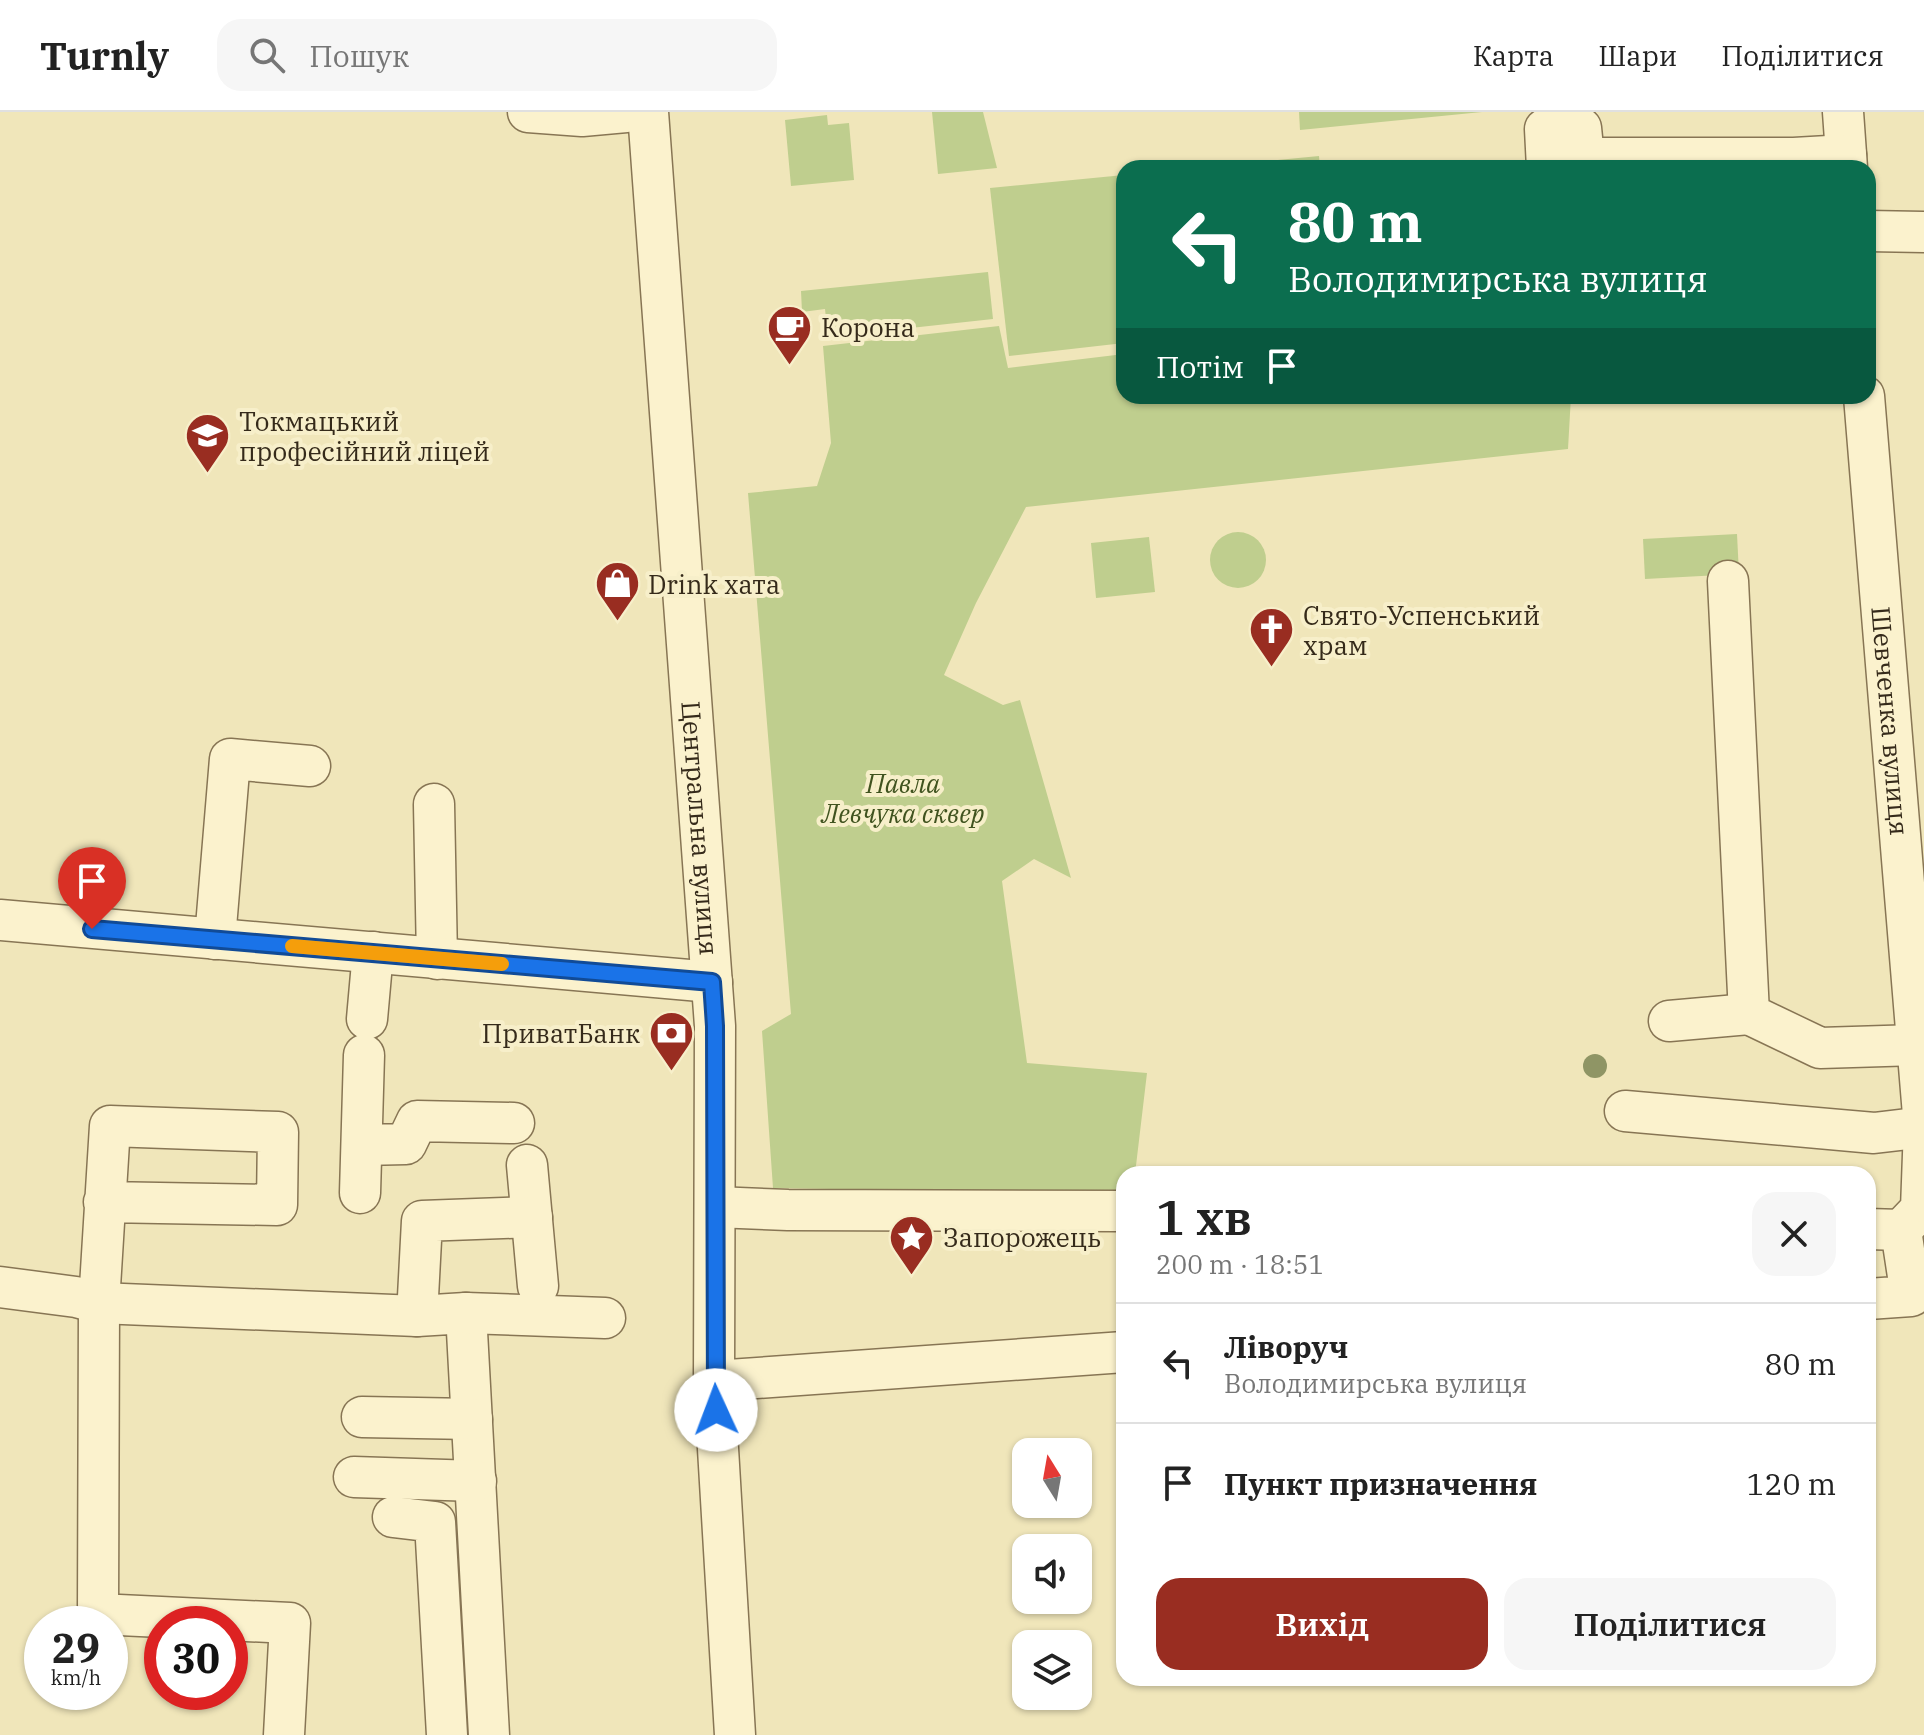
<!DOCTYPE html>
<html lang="uk">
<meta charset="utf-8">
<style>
:root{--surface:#fff;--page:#f6f6f6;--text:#222;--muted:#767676;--line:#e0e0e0;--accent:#992d21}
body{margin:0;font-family:"IBM Plex Serif",serif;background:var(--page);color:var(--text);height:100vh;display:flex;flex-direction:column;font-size:30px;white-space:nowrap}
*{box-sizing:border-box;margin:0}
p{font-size:26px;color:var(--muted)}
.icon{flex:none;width:44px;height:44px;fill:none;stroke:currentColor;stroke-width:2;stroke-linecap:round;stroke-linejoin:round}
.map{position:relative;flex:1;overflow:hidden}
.drawer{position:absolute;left:1116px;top:1054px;width:760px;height:520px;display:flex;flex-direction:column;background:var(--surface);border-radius:24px;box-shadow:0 2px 6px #0004}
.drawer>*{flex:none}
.guide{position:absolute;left:1116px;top:48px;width:760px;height:244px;border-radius:24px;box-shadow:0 2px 6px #0004;background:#0b6e4f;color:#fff;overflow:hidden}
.needle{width:52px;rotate:349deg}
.fabs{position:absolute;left:1012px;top:1326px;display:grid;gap:16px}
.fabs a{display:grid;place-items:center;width:80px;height:80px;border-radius:16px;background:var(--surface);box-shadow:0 2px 6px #0004;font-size:40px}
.speed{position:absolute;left:24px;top:1494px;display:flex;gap:16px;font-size:40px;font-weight:700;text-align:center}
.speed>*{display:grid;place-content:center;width:104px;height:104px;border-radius:50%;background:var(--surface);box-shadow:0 2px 6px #0004;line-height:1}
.speed small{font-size:20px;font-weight:400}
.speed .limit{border:12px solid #d22;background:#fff;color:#111}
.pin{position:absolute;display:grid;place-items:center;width:68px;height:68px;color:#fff;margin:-82px -34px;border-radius:50% 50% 50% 0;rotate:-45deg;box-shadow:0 0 8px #0007}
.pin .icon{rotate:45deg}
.me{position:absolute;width:88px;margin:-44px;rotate:358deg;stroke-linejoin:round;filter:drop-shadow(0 0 6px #0008)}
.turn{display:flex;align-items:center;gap:28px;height:168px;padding:0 40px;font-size:36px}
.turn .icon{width:104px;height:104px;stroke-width:2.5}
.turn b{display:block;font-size:56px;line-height:68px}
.then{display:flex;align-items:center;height:76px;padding:0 40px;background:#0003;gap:16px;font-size:30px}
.round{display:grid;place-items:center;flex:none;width:84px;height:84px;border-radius:24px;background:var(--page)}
.overview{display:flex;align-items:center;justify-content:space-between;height:136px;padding:0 40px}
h1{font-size:48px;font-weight:600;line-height:60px}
.cta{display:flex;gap:16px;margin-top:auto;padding:16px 40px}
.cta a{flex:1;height:92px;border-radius:24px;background:var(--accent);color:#fff;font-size:32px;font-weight:600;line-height:92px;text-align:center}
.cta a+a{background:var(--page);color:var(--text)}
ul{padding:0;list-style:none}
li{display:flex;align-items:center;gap:24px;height:120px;padding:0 40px;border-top:2px solid var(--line)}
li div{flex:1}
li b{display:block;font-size:30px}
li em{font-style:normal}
header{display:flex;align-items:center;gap:48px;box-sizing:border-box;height:112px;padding:0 40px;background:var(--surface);border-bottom:2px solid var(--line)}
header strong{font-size:38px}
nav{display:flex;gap:44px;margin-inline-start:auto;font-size:28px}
.search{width:560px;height:72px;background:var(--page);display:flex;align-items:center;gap:20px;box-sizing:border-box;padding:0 28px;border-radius:24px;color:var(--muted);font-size:30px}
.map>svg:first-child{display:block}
.green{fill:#bfce8e}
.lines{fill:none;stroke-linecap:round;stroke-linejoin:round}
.minor-casing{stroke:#877554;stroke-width:43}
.minor{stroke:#fbf2cd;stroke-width:40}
.tree{fill:#8f9565}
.route-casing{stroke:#114b97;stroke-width:20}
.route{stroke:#1a73e8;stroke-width:14}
.slow{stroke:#f59e0b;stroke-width:14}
.labels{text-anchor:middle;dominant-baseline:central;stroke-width:8;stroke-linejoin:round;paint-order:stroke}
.poi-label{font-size:26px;fill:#352a1a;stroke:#f7efca;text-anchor:start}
.street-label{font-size:26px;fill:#352a1a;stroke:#f7efca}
.park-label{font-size:26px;font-style:italic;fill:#40531f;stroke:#f7efca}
</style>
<header>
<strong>Turnly</strong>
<div class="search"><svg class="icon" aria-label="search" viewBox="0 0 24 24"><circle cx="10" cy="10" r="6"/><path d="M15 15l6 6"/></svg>Пошук</div>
<nav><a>Карта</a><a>Шари</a><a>Поділитися</a></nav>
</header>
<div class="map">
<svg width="1924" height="1623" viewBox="0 0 1924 1623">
<rect width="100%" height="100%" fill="#f0e6ba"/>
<!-- green -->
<g class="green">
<polygon points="932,0 983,0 997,56 938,62"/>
<polygon points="1299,0 1482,0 1300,18"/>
<polygon points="827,3 828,13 849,11 854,68 791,74 785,8"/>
<polygon points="1319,44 1320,56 1195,56"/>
<polygon points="1124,63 1124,231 1009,244 990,76"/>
<polygon points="988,160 993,207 828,225 825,197 802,200 801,179"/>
<polygon points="999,214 1008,256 1124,242 1124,284 1571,284 1568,337 1026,395 976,491 944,563 1003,593 1020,588 1071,766 1034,747 1002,769 1027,951 1147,961 1135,1062 1124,1062 1124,1082 773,1076 762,919 791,902 748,381 817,374 831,331 823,234"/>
<circle cx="1238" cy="448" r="28"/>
<polygon points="1737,422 1739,462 1645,467 1643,427"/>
<polygon points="1149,425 1155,480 1096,486 1091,431"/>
</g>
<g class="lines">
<defs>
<g id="minor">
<polyline points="528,0 582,4 626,0"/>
<path id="s1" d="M648,0l67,914 -1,355 21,354"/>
<polyline points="1843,0 1847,56"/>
<polyline points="1547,56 1545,17 1581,16 1584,46 1794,46 1846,43"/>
<polyline points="1868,119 1924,120"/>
<path id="s2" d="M1864,284l60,731 -3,82 -20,21"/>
<polyline points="1728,469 1749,902 1820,936 1917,933"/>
<polyline points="434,692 437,847"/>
<polyline points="0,808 712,870"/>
<polyline points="215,827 230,647 310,654"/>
<polyline points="367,907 373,840"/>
<polyline points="1669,909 1749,902"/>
<polyline points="1625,999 1874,1021 1924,1015"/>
<polyline points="362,1033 406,1032 417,1009 514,1011"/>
<polyline points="527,1053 538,1174"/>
<polyline points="360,1081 364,943"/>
<polyline points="104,1090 277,1093 278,1020 110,1014 99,1191 98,1502 290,1511 284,1623"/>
<polyline points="715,1095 788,1098 1124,1099"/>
<polyline points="1868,1117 1901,1118 1911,1184 1868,1187"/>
<polyline points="0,1175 76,1185 99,1191 417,1204 466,1201 489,1623"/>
<polyline points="466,1201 605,1206"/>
<polyline points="417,1204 422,1109 532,1105"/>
<polyline points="714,1269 1124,1240"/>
<polyline points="362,1305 472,1307"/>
<polyline points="354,1365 476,1369"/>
<polyline points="393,1405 435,1410 447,1623"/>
</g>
</defs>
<!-- minor casing -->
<use href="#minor" class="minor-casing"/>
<!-- minor -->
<use href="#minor" class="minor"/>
</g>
<!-- trees -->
<circle class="tree" cx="1595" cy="954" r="12"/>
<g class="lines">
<defs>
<polyline id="route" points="92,817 712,870 715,914 716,1298"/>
</defs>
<!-- route casing -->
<use href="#route" class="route-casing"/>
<!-- route -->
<use href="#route" class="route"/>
<!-- slow -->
<polyline class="slow" points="292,834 502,852"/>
</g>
<!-- icons -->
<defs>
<symbol id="cafe-pin" viewBox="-11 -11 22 30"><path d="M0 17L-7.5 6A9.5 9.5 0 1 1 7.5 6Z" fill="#992d21" stroke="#f7efca"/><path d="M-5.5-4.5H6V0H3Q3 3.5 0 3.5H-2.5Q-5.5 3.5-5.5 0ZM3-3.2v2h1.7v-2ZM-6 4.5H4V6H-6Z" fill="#fff"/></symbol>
<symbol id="university-pin" viewBox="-11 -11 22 30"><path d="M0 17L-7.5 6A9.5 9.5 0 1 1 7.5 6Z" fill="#992d21" stroke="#f7efca"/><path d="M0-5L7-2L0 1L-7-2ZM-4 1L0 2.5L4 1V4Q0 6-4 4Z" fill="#fff"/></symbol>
<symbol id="shop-pin" viewBox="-11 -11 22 30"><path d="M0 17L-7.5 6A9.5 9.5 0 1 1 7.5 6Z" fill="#992d21" stroke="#f7efca"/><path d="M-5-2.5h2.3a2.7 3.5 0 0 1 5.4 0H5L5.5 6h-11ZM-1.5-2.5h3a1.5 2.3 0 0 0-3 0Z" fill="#fff"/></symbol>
<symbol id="church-pin" viewBox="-11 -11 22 30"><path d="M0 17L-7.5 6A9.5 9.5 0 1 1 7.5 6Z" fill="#992d21" stroke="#f7efca"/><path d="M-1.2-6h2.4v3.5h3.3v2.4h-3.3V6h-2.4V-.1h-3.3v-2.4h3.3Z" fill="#fff"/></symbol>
<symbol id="bank-pin" viewBox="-11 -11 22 30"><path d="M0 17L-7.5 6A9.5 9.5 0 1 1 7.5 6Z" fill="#992d21" stroke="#f7efca"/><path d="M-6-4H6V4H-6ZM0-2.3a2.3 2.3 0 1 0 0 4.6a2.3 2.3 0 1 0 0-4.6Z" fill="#fff"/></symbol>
<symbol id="sight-pin" viewBox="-11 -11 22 30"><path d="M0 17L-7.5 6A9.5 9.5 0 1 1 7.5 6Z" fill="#992d21" stroke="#f7efca"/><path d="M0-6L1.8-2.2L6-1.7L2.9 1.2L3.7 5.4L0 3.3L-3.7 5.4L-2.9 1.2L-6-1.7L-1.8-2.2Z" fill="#fff"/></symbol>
</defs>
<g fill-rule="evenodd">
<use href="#cafe-pin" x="764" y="190" width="51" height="69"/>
<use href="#university-pin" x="182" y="298" width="51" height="69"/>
<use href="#shop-pin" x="592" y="446" width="51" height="69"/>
<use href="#church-pin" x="1246" y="492" width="51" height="69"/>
<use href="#bank-pin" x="646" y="896" width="51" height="69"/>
<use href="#sight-pin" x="886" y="1100" width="51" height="69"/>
</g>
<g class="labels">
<!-- poi labels -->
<g class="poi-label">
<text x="821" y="215">Корона</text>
<text x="239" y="309">Токмацький<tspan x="239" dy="30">професійний ліцей</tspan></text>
<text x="648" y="472">Drink хата</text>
<text x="1303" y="503">Свято-Успенський<tspan x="1303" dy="30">храм</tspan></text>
<text x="640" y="921" text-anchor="end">ПриватБанк</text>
<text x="943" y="1125">Запорожець</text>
</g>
<!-- street labels -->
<g class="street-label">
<text stroke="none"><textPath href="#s2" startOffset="326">Шевченка вулиця</textPath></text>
<text stroke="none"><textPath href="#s1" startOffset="718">Центральна вулиця</textPath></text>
</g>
<!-- park labels -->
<g class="park-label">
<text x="903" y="671">Павла<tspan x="903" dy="30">Левчука сквер</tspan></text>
</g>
</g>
</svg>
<div class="fabs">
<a><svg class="needle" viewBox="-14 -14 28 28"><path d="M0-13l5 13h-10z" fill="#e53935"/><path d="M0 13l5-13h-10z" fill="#767676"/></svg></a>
<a><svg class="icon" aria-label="sound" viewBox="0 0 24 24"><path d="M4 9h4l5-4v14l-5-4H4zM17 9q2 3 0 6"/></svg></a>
<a><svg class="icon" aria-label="layers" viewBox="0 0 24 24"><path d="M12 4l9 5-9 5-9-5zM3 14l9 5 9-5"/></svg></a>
</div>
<div class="speed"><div>29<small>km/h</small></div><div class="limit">30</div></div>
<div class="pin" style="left:92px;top:817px;background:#d93025"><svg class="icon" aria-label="arrive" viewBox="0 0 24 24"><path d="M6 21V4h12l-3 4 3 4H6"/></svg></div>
<svg class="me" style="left:716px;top:1298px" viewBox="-20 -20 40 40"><circle r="19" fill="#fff"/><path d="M0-13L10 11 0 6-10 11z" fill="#1a73e8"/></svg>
<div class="guide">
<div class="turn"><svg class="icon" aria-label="left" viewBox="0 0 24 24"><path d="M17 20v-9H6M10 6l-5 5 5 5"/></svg><div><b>80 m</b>Володимирська вулиця</div></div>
<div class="then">Потім<svg class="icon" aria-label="arrive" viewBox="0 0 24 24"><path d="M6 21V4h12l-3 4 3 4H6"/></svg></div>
</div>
<section class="drawer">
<div class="overview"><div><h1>1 хв</h1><p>200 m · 18:51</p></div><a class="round"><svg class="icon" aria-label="close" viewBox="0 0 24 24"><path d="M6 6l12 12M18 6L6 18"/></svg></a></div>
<ul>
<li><svg class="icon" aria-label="left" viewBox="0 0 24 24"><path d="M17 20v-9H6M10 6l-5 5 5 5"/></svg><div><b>Ліворуч</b><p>Володимирська вулиця</p></div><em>80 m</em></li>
<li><svg class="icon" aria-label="arrive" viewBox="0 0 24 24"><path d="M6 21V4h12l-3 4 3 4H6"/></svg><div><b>Пункт призначення</b></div><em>120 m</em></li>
</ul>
<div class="cta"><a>Вихід</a><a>Поділитися</a></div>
</section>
</div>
